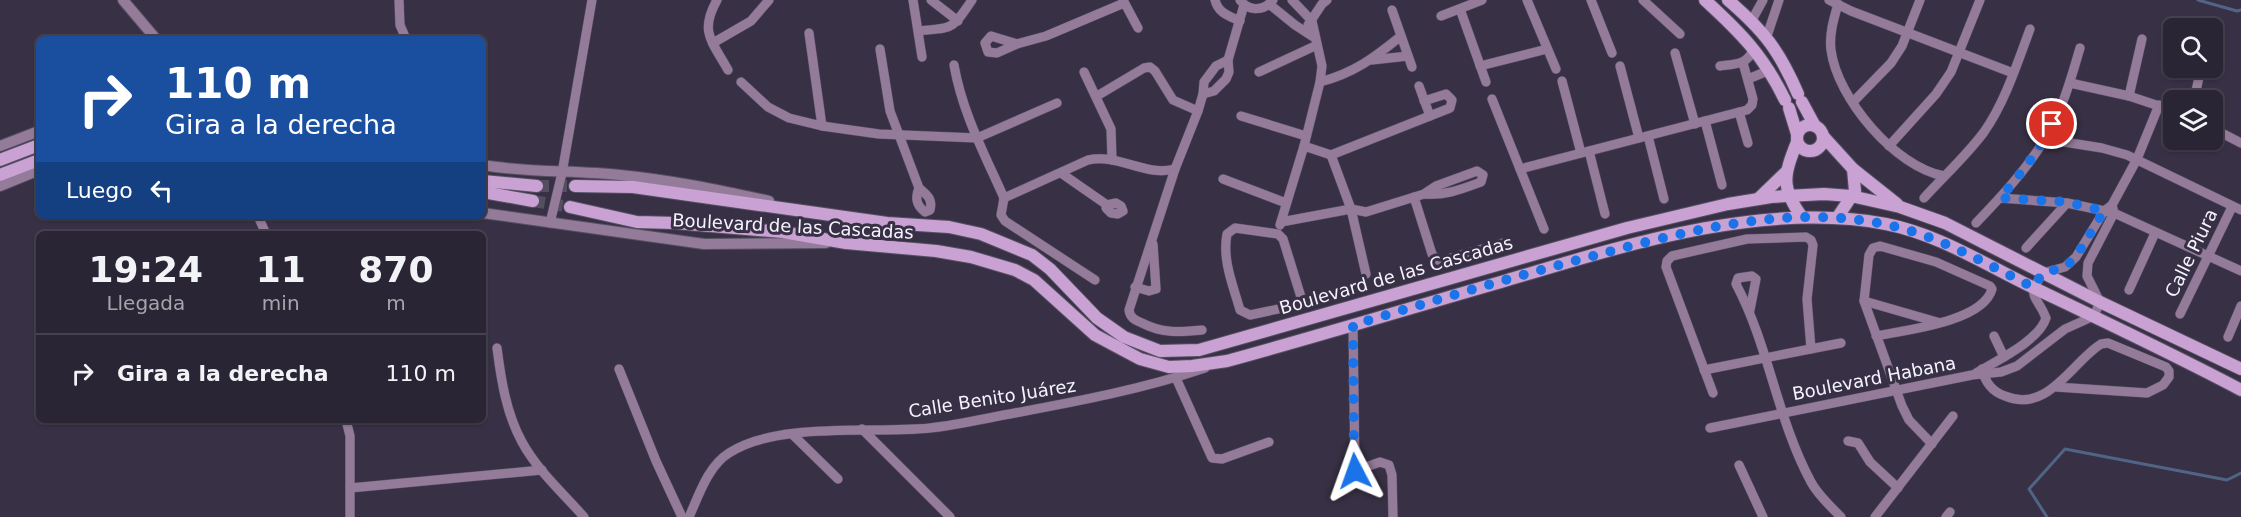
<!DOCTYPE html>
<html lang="es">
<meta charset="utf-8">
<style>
:root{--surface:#2a2534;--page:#322d3c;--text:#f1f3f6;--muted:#a5a5ac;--line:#46424f}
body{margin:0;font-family:"DejaVu Sans",sans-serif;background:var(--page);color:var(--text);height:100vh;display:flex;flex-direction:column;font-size:22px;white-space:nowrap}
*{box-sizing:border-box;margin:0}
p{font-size:20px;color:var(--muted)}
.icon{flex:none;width:33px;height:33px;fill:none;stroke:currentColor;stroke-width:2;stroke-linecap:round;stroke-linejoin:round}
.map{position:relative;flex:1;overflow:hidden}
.panel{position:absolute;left:36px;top:231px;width:450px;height:192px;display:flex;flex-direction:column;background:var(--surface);border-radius:9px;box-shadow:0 2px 4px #0004,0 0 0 2px var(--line)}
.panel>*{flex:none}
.guide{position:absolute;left:36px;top:36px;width:450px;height:183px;border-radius:9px;box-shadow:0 2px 4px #0004,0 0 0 2px var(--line);background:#1a4fa0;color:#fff;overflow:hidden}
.buttons{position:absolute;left:2163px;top:18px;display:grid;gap:12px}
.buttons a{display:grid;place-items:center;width:60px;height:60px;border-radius:9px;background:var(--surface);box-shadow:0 2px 4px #0004,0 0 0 2px var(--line);font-size:30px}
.pin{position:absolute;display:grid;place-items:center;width:51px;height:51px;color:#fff;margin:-26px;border:3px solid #fff;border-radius:50%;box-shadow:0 2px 6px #0007}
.me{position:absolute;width:66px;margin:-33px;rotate:356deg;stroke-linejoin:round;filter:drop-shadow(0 0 4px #0008)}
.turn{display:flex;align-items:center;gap:21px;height:126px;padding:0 30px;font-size:27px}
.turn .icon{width:78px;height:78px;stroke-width:2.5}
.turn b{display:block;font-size:42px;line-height:51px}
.then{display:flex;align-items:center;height:57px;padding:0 30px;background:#0003;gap:12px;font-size:22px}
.eta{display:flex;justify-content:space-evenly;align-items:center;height:102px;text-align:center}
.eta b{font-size:36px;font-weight:600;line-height:42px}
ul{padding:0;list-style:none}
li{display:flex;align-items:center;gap:18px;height:78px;padding:0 30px;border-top:2px solid var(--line)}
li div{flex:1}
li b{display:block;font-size:22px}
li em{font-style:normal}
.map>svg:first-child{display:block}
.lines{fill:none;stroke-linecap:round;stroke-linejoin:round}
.stream{stroke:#506586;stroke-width:3}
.secondary-tunnel{stroke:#544e61;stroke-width:12;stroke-dasharray:12 6;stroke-linecap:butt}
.minor-casing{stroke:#565063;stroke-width:10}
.tertiary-casing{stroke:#565063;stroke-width:12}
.secondary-casing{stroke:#565063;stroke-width:14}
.minor{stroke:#947b9a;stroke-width:9}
.tertiary{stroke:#947b9a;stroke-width:10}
.secondary{stroke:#c9a2d3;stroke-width:12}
.route{stroke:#1a73e8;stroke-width:10;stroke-dasharray:0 18}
.labels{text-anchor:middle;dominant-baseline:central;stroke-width:6;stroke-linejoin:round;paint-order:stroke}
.street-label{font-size:18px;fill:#f6f2ff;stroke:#383145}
</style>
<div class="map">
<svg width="2241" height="517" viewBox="0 0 2241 517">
<rect width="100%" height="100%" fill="#383145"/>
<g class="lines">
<!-- stream -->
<g class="stream">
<polyline points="2198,0 2237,11 2241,10"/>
<polyline points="2047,517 2029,489 2065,449 2227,480 2241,473"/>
</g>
<!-- secondary-tunnel -->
<g class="secondary-tunnel">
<polyline points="537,186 575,186"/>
<polyline points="533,201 570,207"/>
</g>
<defs>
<g id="minor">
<polyline points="399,0 400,25 406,39"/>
<path d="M717,0c-18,32 -5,41 11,70"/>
<polyline points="913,0 922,57"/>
<polyline points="931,0 958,21"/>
<polyline points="1123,0 1138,28"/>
<path d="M1215,0c3,13 14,16 25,21"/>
<path d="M1240,0c9,12 24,11 33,0"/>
<polyline points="1527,0 1556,69"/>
<polyline points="1591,0 1612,53"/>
<polyline points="1643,0 1680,34"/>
<polyline points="1829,0 1851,11 2013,73"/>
<polyline points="1269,4 1295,25 1315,38"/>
<path d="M1838,4c-4,14 -9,30 -7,46 6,48 64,117 113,126"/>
<polyline points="1460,9 1486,82"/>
<polyline points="1392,10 1412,67"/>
<polyline points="1441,16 1482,0"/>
<polyline points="1752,20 1763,0"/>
<polyline points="1308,25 1322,4 1327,0"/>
<path d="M919,31c35,-4 32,0 53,-31"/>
<polyline points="809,33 822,126"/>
<polyline points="1767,36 1779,0"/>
<polyline points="713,43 751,21 769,0"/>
<polyline points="1017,44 991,36 985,43 988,52 997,53 1017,44 1046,36 1124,3"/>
<path d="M880,49l10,62 29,77c8,7 14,11 11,22l-5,2c-9,-7 -10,-14 -6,-24"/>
<polyline points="1675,53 1695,124"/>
<polyline points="1372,60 1408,56"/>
<path d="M954,65c8,47 31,90 50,133"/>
<polyline points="1480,66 1547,49"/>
<polyline points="1620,66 1639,138"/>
<path d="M1720,66c15,-2 28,-1 34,-18"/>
<polyline points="1084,72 1111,129 1112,160"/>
<polyline points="1259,72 1317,45"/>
<polyline points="1748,79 1770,70"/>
<polyline points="1562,81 1581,153"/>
<polyline points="741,82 768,107 789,118 822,126 879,134 977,138 1057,103"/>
<path d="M1320,82c34,-9 54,-24 81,-46"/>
<polyline points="2070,83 2129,96 2174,111"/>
<polyline points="1419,86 1430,116"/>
<polyline points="1203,94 1214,91 1226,79 1229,72 1228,60 1244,5"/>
<polyline points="1097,96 1144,68 1150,67 1155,71 1173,100 1198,111"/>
<polyline points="2129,96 2142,39"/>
<polyline points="1492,99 1544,229"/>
<polyline points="2194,100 2201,68"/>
<polyline points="1853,102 1891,63 1902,46 1920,0"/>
<polyline points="1739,112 1748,143"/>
<polyline points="1241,116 1306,136"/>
<polyline points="1705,121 1722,185"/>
<polyline points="2212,128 2241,143"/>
<polyline points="1648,136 1664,199"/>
<polyline points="2045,139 2102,148 2127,155 2241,210"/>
<polyline points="1304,146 1331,155 1450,108 1452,100 1446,94 1424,101"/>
<polyline points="1889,146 1936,94 1951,72 1980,0"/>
<polyline points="1589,151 1605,214"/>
<polyline points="1331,155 1351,209 1366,274"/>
<polyline points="1520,169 1747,110 1752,105 1753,99 1743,63"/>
<polyline points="1061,173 1107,205 1106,208 1111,213 1118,214 1123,211 1121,206 1116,203 1107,205"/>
<polyline points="1223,179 1286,203"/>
<polyline points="1414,197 1432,254 1437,260 1444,260 1503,243"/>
<path d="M1004,198l84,-38c30,-7 57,17 87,9"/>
<polyline points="1004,198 1001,215 1005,221 1095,280"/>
<path d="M1924,198c20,-22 43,-43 60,-66 21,-30 33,-68 46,-103"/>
<polyline points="2000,198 2067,203 2114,213 2241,271"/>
<polyline points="258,216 266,234"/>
<path d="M1281,222l70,-13 15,3 58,-18 12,-8 41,-15 6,4 -2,7c-19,7 -36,14 -57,12"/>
<polyline points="550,223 562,173 592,0"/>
<path d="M1976,223c25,-26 50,-53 69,-84 17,-28 26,-60 35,-91"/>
<polyline points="1280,225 1304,146 1320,82 1322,66 1312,21 1292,0"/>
<path d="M1235,228l43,6 5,5 18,58 -4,8 -47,10 -10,-5c-7,-25 -18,-50 -13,-76z"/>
<polyline points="2026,248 2067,203"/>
<polyline points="1135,287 1149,291 1156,289 1153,244"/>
<polyline points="2129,290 2155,233"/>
<polyline points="1864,301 1937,322"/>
<path d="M1750,310l6,-31 -4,-3 -14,2 -2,6c33,62 41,135 75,198 7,13 19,24 30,35"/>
<polyline points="2180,314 2232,207"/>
<polyline points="1353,325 1355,471 1380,462 1389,465 1392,475 1393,517"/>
<path d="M1202,330c-22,2 -39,4 -60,-7 -7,-3 -12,-5 -13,-13l46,-141 23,-58 5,-17 1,-12 12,-16 12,-6"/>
<path d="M1876,336c29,-6 107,-14 116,-47l-2,-3 -54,-24 -56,-16 -7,2 -4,7 -5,46 38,105 7,14 23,24"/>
<polyline points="1994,336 2004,357"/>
<polyline points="2228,337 2241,306"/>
<path d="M497,348c4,31 9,65 25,94 15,28 41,51 62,75"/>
<polyline points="619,369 656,461 682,517"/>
<path d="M1982,369c3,13 11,23 23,27 43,18 67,-34 96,-52l7,-1 58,24 3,4v6l-6,8 -16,8 -91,-6"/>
<polyline points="1704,370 1841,343"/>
<path d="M1976,373c20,-12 63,-32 70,-55 -9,-24 -21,-19 -3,-45l22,-6 11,-10 28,-46 8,-6 25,-46 22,-54"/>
<polyline points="1176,378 1212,458 1222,459 1269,442"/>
<polyline points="1713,393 1666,267 1667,261 1672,256 1747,239 1806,237 1811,240 1813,245 1807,299 1811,349"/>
<polyline points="346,420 350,436 350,517"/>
<polyline points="1710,428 1972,375 2001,372 2017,366 2065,329 2094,316 2100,302 2087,276 2088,263 2114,213 2112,205"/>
<polyline points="862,429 950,517"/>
<polyline points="792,434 838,479"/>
<polyline points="1848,441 1858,443 1870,462 1898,488"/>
<polyline points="1739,465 1763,517"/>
<polyline points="350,488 542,470"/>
<path d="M689,517c10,-22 19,-51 40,-64 49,-32 144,-19 201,-25 28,-3 57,-10 85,-15 64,-12 128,-24 190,-45"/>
<polyline points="1875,517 1953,416"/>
<polyline points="1946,517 1950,512"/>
</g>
<g id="tertiary">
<polyline points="123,0 156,39"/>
<polyline points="0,146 39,131"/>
<path d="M483,165c46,8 91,5 137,10 51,5 99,15 149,26"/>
<polyline points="0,186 39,170"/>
<polyline points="483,213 704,244 826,243"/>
</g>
<g id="secondary">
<path d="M1705,0c36,33 58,55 80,100"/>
<path d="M1728,0c36,31 51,50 70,94"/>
<polyline points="1802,102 1815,126"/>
<polyline points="1789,108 1797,134"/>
<circle cx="1810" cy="138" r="13"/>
<polyline points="1823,136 1853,169 1855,191 1837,218"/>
<path d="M1797,142c-13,33 -17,45 5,75"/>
<polyline points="0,160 39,145"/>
<polyline points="1853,169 1897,204"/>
<polyline points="0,175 39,160"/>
<polyline points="483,181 537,186"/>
<polyline points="575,186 633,187 887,223 949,227 981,234 1032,255 1050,269 1097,318 1124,337 1160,351 1199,350 1627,228 1728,204 1771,197 1824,194 1851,196 1900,207 1945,223 2100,302 2241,369"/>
<polyline points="483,192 533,201"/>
<polyline points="1758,199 1786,172"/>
<path d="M570,207l67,15 38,1 108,9 63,11 90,8 35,6 44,13 19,10 61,55 45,24 29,8 23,-1 35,-5c92,-25 183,-53 274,-79 118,-35 261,-82 385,-58 52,10 100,41 148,64 69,33 139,66 207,102"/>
</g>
</defs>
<!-- minor casing -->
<use href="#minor" class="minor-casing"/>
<!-- tertiary casing -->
<use href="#tertiary" class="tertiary-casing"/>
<!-- secondary casing -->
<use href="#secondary" class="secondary-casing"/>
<!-- minor -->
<use href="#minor" class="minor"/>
<!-- tertiary -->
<use href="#tertiary" class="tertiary"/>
<!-- secondary -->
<use href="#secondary" class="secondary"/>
</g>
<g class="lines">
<!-- route -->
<path class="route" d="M1355,471l-1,-12 -1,-134c80,-24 159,-48 240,-69 94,-25 197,-53 295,-31 51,11 98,39 145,62l10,-14 22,-6 11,-10 28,-46 -37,-9 -67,-4c20,-23 39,-47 52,-74"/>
</g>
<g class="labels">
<!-- street labels -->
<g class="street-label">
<text transform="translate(793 226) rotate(3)">Boulevard de las Cascadas</text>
<text transform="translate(2191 253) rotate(-64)">Calle Piura</text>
<text transform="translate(1396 275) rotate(-16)">Boulevard de las Cascadas</text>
<text transform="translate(1874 378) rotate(-11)">Boulevard Habana</text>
<text transform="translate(992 398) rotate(-9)">Calle Benito Juárez</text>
</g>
</g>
</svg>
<div class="buttons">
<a><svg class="icon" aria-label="search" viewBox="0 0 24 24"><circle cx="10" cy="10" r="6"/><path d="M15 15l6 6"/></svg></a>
<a><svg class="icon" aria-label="layers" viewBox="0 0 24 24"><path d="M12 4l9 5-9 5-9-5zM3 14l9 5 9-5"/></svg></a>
</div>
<div class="pin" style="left:2052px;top:124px;background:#d93025"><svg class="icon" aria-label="arrive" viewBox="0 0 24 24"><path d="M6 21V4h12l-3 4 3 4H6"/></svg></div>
<svg class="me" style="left:1355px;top:471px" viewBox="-20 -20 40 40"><path d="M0-17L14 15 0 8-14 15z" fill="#1a73e8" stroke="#fff" stroke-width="4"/></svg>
<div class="guide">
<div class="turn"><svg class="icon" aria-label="right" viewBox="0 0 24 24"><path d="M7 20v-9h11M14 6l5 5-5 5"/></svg><div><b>110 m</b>Gira a la derecha</div></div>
<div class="then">Luego<svg class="icon" aria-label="left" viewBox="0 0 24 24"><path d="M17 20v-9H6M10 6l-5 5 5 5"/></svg></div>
</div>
<section class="panel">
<div class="eta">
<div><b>19:24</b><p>Llegada</p></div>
<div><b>11</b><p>min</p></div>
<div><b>870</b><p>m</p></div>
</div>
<ul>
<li><svg class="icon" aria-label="right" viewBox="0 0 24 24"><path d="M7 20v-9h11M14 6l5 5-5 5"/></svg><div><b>Gira a la derecha</b></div><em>110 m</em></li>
</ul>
</section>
</div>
